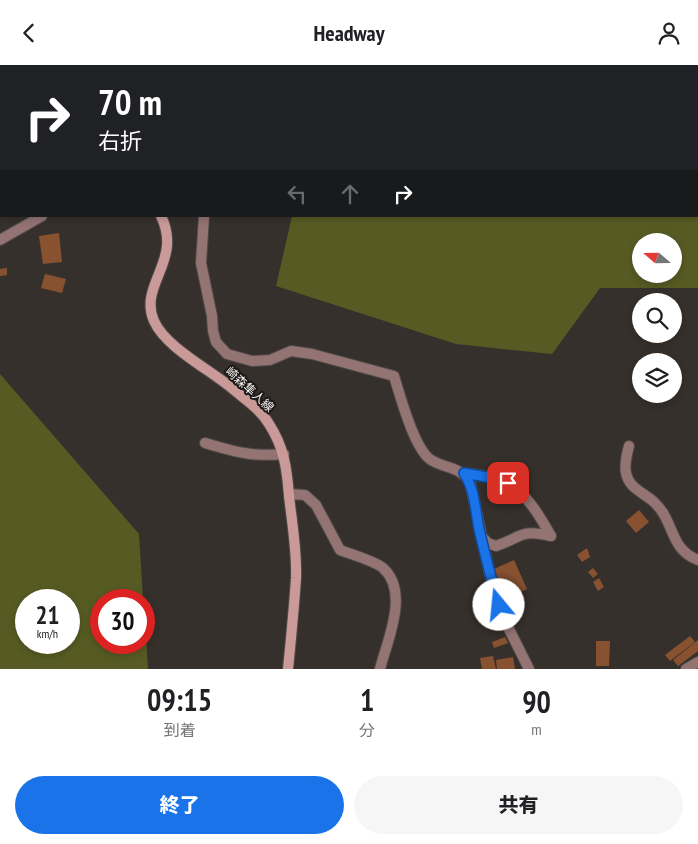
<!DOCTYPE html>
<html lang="ja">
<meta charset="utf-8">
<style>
:root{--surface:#fff;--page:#f6f6f6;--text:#202124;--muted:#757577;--accent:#1a73e8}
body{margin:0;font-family:"PT Sans Narrow","Noto Sans JP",sans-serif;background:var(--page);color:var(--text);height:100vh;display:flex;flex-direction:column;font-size:19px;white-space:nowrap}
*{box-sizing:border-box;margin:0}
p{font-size:16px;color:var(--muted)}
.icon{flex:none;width:28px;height:28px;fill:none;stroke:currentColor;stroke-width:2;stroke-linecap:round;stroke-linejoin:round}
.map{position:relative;height:604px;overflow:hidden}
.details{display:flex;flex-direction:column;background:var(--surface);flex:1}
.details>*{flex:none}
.guide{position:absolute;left:0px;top:0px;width:699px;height:152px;box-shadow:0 2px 8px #0003;background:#202124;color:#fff;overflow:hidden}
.needle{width:32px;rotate:290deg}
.fabs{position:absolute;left:632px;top:168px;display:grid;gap:10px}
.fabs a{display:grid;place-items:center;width:50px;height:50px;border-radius:50%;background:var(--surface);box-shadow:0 2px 8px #0003;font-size:25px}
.speed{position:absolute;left:15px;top:524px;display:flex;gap:10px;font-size:25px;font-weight:700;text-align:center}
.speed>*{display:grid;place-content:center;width:65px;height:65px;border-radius:50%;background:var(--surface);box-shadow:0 2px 8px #0003;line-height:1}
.speed small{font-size:12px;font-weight:400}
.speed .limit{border:8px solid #d22;background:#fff;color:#111}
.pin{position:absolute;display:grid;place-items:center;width:42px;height:42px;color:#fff;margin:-21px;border-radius:10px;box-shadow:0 2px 8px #0006}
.me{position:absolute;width:55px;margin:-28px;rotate:343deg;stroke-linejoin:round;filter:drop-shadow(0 0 4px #0008)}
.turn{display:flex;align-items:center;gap:18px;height:105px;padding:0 15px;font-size:22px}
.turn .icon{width:65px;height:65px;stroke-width:2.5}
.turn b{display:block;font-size:35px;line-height:42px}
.lanes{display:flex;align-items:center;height:48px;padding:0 15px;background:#0003;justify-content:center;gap:25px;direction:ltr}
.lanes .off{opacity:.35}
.eta{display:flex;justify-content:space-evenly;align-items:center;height:85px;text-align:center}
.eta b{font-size:30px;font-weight:800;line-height:35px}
.button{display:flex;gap:10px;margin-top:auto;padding:10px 15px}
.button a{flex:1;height:58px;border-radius:30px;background:var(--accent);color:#fff;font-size:20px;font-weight:800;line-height:58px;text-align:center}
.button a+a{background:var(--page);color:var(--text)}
header{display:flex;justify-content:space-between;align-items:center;height:65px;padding:0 15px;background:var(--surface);font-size:22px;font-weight:800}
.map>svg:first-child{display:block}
.green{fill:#575b23;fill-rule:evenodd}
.building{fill:#885231}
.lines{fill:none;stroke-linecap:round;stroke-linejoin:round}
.street-casing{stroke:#514b48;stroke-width:12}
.secondary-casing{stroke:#514b48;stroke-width:12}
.street{stroke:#937473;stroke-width:10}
.secondary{stroke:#ca9a98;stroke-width:10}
.route-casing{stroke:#114b97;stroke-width:12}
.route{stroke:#1a73e8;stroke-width:9}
.labels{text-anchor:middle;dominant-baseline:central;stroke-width:4;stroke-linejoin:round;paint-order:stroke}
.street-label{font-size:12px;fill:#f8f4f2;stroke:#1b1817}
</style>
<header><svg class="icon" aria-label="back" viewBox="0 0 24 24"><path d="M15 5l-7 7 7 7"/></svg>Headway<svg class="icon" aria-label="person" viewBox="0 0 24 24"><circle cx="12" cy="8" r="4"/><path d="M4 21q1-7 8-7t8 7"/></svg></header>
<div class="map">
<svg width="698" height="604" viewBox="0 0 698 604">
<rect width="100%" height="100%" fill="#36302c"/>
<!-- green -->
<g class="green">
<path d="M344,0h354v223h-98l-48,66 -96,-10 -180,-58 16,-70h406v-150zM641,176h33v33h-33z"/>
<path d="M0,309l139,160 4,66h-42v43h43v-39l4,65h-148zM26,535h43v43h-43z"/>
</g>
<!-- building -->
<g class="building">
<polygon points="59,168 62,197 43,199 39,171"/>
<polygon points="7,203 7,210 0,211 0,204"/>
<polygon points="45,209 66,214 62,228 41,223"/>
<polygon points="639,445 649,457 636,468 626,456"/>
<polygon points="587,483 590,492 582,497 577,490"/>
<polygon points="514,495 527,524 505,534 492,505"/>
<polygon points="593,503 598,509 593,513 588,507"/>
<polygon points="599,513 604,522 598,526 593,517"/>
<polygon points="690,571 695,577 670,596 665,590"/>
<polygon points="505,572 508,578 494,583 492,577"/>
<polygon points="698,575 698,586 678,601 673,595"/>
<polygon points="596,576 610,576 609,601 596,601"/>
<polygon points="493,591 496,604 482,604 480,593"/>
<polygon points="513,592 515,604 497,604 496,595"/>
</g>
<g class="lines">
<defs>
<g id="street">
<polyline points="140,0 141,1"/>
<polyline points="0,28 1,27"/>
<path d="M204,151l-3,47 11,53 1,15 3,11 11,12 25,7 18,-1 21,-9 21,3 82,22c6,19 20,73 37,84 15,9 28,6 39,22l20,93 14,44 25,50"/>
<polyline points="0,175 42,151"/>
<path d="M205,378c30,9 48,14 79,11"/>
<path d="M629,381c-2,8 -5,18 -3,27 3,16 19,20 29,30 20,19 14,46 43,57"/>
<path d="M464,408c51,6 62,19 87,63"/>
<path d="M289,429l16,1 11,10 24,45c10,4 35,11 43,18 27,24 4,73 -3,101"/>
<path d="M481,471l7,7 8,3c27,-9 23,-17 55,-10"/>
<polyline points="686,604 698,597"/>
</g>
<g id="secondary">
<polyline points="0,102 1,103"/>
<path d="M161,151c22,45 -23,69 -7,105 12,27 57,49 80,69 12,10 27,20 35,34 15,23 18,45 20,72 3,27 8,54 7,82 -2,31 -5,61 -8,91"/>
</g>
</defs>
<!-- street casing -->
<use href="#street" class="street-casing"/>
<!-- secondary casing -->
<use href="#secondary" class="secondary-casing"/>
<!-- street -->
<use href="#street" class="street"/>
<!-- secondary -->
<use href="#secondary" class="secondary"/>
</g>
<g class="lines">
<defs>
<path id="route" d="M499,540c-8,-25 -14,-51 -20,-76 -4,-20 -4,-39 -15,-56l34,6 10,4"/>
</defs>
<!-- route casing -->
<use href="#route" class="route-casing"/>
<!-- route -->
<use href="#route" class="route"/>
</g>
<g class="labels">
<!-- street labels -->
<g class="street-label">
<text transform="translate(250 324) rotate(42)">崎森隼人線</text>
</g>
</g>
</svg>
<div class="fabs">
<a><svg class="needle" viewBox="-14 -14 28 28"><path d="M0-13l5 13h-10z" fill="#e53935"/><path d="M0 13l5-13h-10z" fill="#757577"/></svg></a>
<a><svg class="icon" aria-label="search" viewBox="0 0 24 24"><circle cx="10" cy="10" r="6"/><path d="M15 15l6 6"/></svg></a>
<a><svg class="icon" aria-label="layers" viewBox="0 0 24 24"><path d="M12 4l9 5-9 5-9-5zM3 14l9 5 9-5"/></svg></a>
</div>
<div class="speed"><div>21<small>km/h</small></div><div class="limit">30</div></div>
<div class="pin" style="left:508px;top:418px;background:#d93025"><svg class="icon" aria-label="arrive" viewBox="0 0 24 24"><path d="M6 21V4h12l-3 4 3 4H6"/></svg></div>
<svg class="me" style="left:499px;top:540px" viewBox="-20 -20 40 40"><circle r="19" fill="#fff"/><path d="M0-13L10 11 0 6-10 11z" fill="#1a73e8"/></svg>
<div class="guide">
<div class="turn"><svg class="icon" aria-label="right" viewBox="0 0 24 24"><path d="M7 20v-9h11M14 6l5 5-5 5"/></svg><div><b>70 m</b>右折</div></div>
<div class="lanes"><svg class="icon off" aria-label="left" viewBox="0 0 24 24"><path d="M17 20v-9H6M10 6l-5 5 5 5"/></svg><svg class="icon off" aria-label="ahead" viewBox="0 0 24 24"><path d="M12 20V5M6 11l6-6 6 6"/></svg><svg class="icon" aria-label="right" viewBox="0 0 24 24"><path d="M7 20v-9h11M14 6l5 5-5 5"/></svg></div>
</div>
</div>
<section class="details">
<div class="eta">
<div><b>09:15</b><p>到着</p></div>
<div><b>1</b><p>分</p></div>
<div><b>90</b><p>m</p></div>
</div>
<div class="button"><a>終了</a><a>共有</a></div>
</section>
